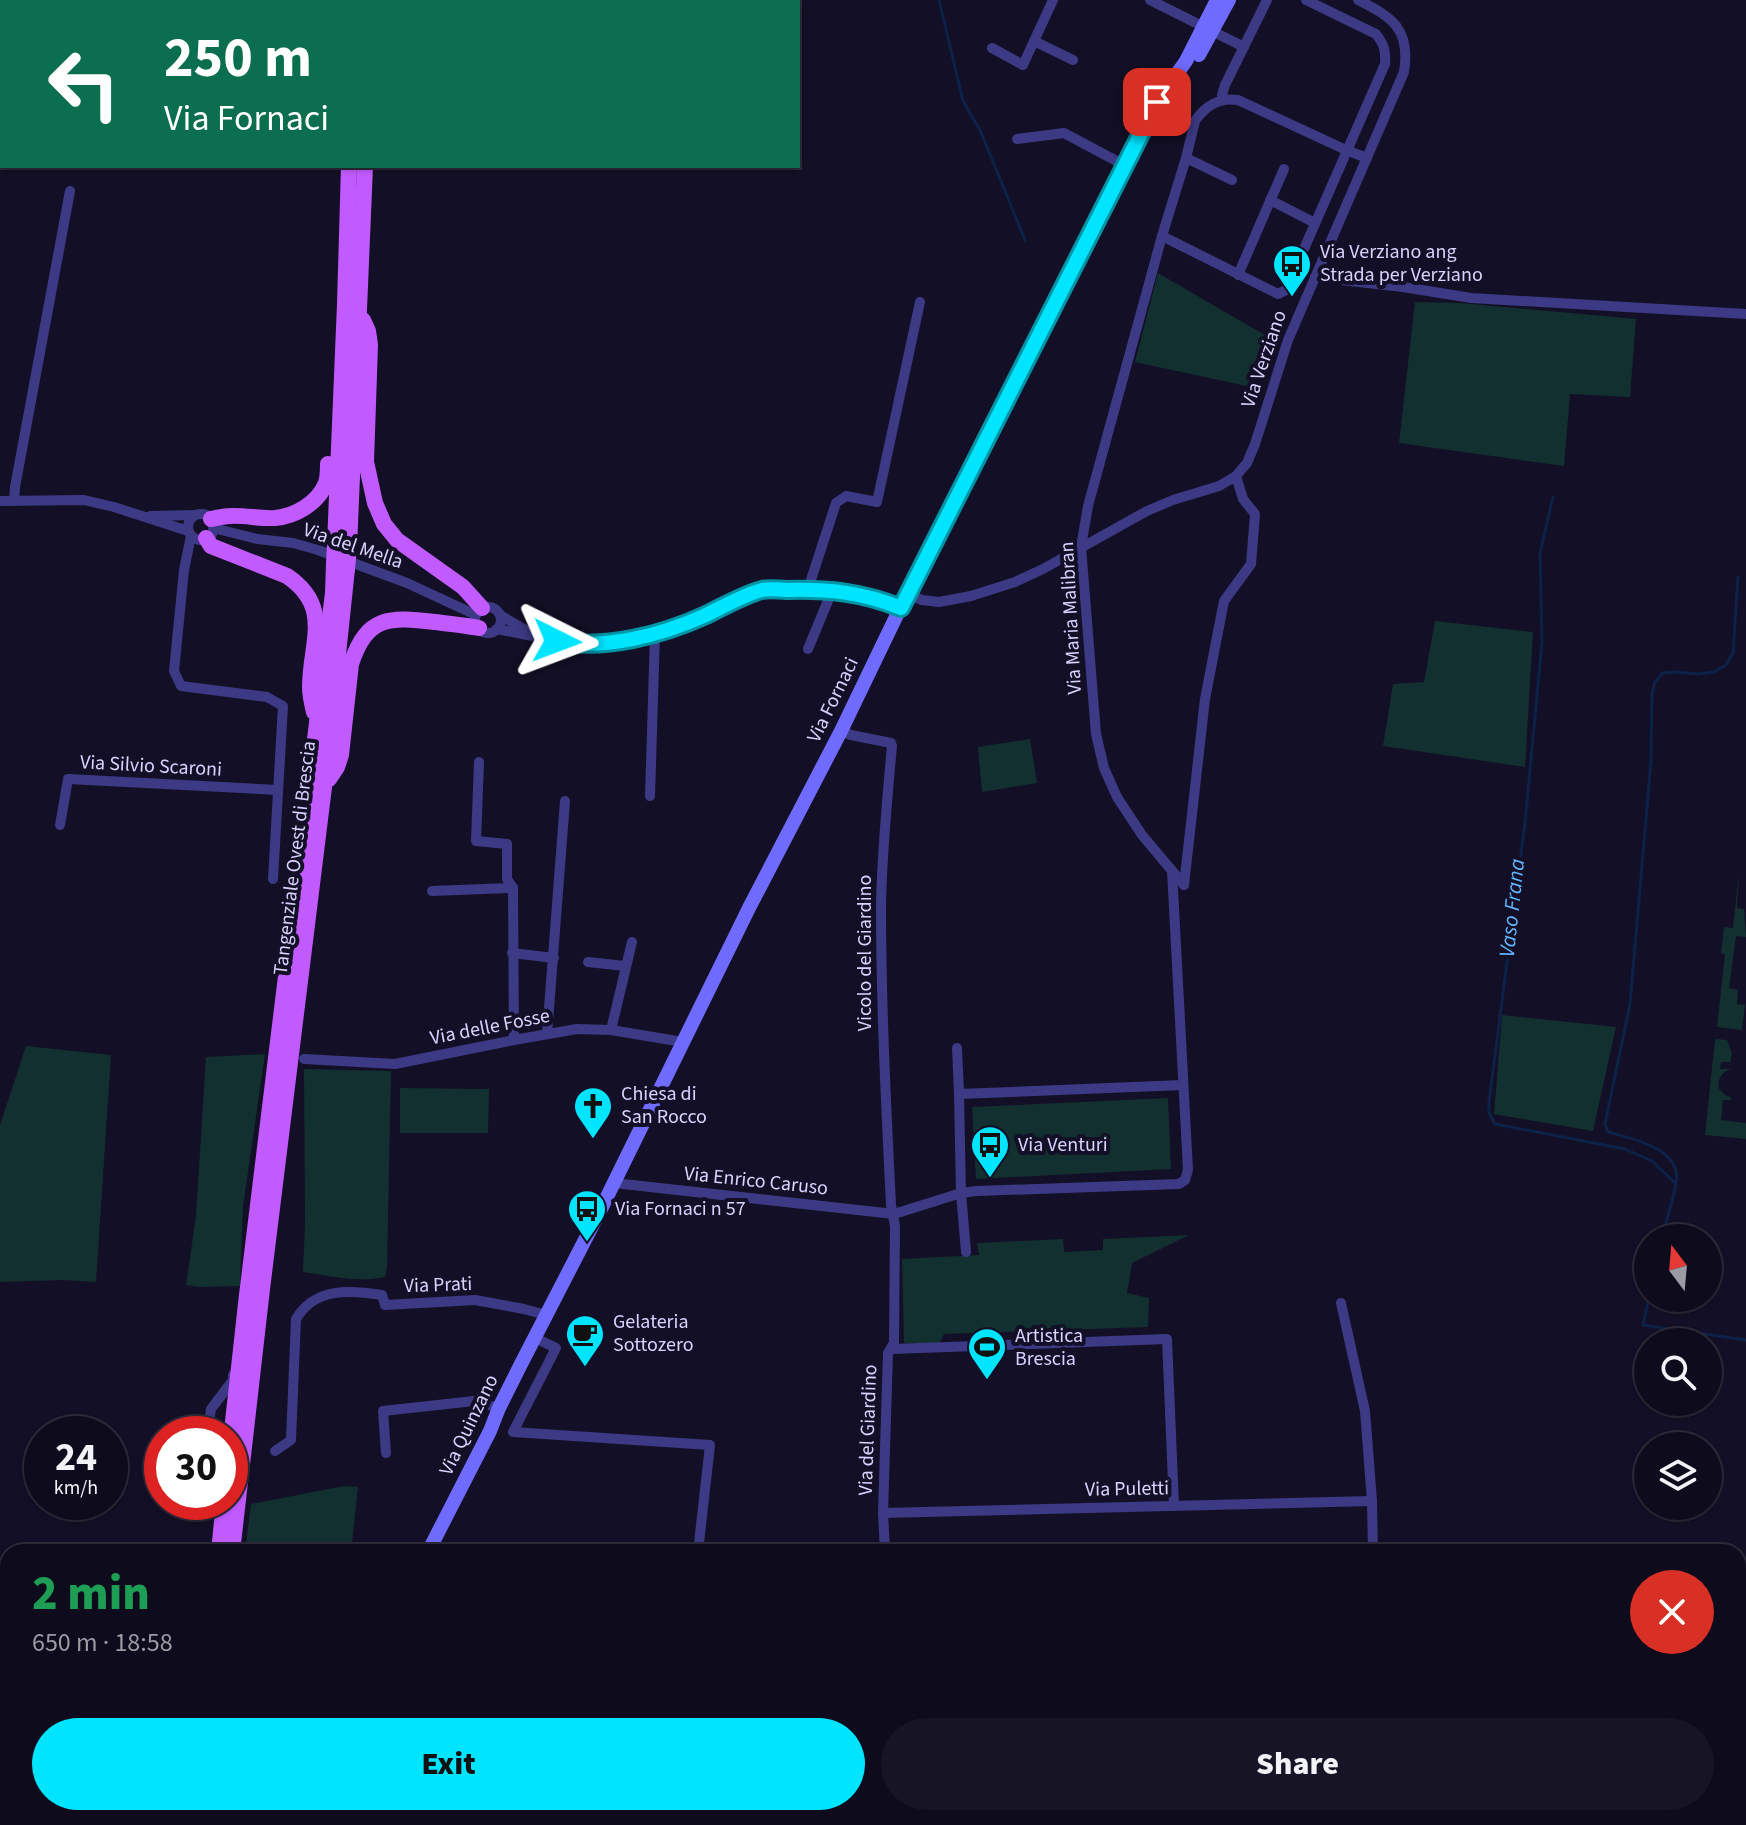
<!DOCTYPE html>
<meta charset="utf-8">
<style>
:root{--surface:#0e0b1c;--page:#171425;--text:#f1f3f6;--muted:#9b9ba3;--line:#2e2b3b;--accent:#00e5ff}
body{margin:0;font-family:"Source Sans 3",sans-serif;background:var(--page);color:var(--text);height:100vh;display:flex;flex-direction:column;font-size:30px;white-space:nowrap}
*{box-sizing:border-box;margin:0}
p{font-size:26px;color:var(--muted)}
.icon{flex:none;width:44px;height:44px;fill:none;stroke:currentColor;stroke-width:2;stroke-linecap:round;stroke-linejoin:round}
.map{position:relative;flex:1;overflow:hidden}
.sheet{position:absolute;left:0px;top:1544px;width:1746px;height:282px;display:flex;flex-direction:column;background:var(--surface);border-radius:24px 24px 0 0;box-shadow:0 2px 6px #0004,0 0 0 2px var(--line)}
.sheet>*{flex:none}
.top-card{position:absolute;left:0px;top:0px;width:800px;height:168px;box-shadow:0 2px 6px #0004,0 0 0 2px var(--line);background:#0b6e4f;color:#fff;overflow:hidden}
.needle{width:52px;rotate:344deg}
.fabs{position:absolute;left:1634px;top:1224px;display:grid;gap:16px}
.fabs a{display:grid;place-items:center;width:88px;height:88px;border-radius:50%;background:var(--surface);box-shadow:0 2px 6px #0004,0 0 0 2px var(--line);font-size:40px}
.speed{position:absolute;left:24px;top:1416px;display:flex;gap:16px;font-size:40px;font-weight:700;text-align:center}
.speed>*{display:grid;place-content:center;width:104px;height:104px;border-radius:50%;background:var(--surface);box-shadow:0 2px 6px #0004,0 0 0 2px var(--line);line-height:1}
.speed small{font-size:20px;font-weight:400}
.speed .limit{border:12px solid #d22;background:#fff;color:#111}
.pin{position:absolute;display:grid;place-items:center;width:68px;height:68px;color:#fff;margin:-34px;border-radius:16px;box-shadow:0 4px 12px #0006}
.me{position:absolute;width:88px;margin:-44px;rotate:93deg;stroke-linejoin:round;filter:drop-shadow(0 0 6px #0008)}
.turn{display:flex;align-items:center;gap:28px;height:168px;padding:0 32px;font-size:36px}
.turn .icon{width:104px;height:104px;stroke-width:2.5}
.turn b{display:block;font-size:56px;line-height:68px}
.round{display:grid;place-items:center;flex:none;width:84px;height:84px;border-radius:42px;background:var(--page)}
.overview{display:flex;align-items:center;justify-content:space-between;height:136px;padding:0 32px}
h1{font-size:48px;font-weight:800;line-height:60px;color:#1e9e55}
.cta{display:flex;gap:16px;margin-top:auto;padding:16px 32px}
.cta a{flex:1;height:92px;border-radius:48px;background:var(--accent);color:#111;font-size:32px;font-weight:800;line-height:92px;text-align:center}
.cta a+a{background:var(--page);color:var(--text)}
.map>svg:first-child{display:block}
.green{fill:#12302f}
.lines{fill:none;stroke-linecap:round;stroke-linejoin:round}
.stream{stroke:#0c2248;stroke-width:3}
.street{stroke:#3d3a85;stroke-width:10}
.secondary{stroke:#6f6bff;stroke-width:14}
.primary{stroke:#c25bff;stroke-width:16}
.primary-bridge{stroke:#c25bff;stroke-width:16}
.route-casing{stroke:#0095a6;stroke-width:20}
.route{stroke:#00e5ff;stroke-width:14}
.labels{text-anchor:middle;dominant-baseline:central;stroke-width:8;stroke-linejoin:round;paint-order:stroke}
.poi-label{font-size:20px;fill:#d9d4ff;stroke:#130f26;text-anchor:start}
.street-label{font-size:20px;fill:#d9d4ff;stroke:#130f26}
.water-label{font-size:22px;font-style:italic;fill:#62b6ff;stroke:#130f26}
</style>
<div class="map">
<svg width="1746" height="1825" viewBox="0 0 1746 1825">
<rect width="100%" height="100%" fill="#130f26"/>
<!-- green -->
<g class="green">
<polygon points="1158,273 1270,338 1251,387 1135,362"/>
<polygon points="1415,302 1461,303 1636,319 1630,397 1570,394 1564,466 1399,443"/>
<polygon points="1435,621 1533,632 1525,767 1383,746 1393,684 1424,682"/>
<polygon points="1030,739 1037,783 982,792 978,747"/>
<polygon points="1739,873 1737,908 1744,909 1746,937 1736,936 1729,988 1738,990 1737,1004 1745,1005 1742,1030 1717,1027 1725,954 1721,953 1724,927 1733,928"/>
<polygon points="1502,1015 1616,1027 1593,1131 1494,1114"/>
<path d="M1715,1039l12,1 5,13 -2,9h-9l-1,7h11c-9,3 -14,9 -12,20l7,7 5,1v3h-8l-2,20 25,3v16l-41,-4z"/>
<polygon points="26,1046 111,1055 96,1282 63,1280 0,1282 0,1125"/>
<polygon points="265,1054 243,1206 240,1286 199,1287 186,1285 196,1216 206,1057"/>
<path d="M304,1069l87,2 -4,196 -2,10c-28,6 -54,-1 -82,-5l2,-50z"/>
<polygon points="400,1088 489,1089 488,1133 400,1133"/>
<polygon points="1168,1098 1171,1169 976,1179 972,1107"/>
<polygon points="1189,1235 1132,1263 1127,1293 1149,1298 1148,1327 944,1334 939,1344 904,1343 902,1259 979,1255 977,1243 1063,1239 1064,1252 1103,1250 1103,1239"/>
<polygon points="344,1486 358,1487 351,1552 245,1552 251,1504"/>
<polygon points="0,1786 8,1792 8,1818 163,1818 162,1825 0,1825"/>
</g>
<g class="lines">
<!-- stream -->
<g class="stream">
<polyline points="939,0 963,101 980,130 1025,240"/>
<polyline points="1553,497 1540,553 1542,642 1525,823 1489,1102 1489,1113 1495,1124 1625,1149 1652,1161 1676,1184"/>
<path d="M1662,1238c4,-18 11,-36 14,-55 6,-35 -43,-44 -68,-51l-3,-8 25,-120 21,-243 1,-68 3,-11 8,-9 9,-1 27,2 15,-2 12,-7 7,-12 5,-76"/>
<polyline points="1649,1298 1643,1325 1746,1340"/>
<polyline points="1733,1825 1746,1812"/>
</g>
<!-- street -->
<g class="street">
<polyline points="1150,0 1244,47"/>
<polyline points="1034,41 1073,60"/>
<polyline points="992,48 1023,65 1053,0"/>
<polyline points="1223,100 1222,95 1225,85 1267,0"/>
<polyline points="1017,139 1064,133 1124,165"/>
<polyline points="1186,158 1232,180"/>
<polyline points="1270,200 1315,223"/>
<path d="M1162,236l116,58 8,-4 99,-226c1,-13 -1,-20 -9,-30l-70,-34"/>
<polyline points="1238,275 1284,169"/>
<polyline points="1315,277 1403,287 1471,298 1746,314"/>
<polyline points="0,501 84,500 114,507 188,531"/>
<polyline points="14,501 15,487 70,191"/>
<circle cx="201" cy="527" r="13"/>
<polyline points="150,516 194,515"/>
<polyline points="213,528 257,539 293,543 318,550 407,583 476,615"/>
<polyline points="191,536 184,570 174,671 181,686 267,697 283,706 273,879"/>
<polyline points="808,589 836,503 846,496 877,502 920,302"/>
<path d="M907,594l15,6 17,2 32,-6 44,-14 28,-13 104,-58 26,-11 46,-14 17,-10 11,-13 8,-19 33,-104 116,-268c7,-43 -12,-55 -46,-72"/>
<circle cx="488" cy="620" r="13"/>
<polyline points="500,615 529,632"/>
<polyline points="497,629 577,645 646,637 697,619 762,590 808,589 846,592 883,601 901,608"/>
<polyline points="808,649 832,591"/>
<path d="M841,731l10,4 40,8 1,3c-5,53 -10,106 -11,159 0,100 5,200 10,300l4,21 -1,117 -6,10 -5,160 2,39"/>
<polyline points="479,762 476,841 507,844 507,879 513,888 514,1040"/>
<polyline points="650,796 655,634"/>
<polyline points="60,825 68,779 278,790"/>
<path d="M1184,885l-42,-50 -25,-38 -13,-29 -8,-34 -15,-187 7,-41 74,-270 24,-78 9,-37c10,-15 25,-24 43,-21l108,50 21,8"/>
<polyline points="1184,885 1205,699 1224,601 1251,564 1255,514 1243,499 1236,476"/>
<polyline points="432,891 513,888"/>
<polyline points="512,953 554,958"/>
<polyline points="588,962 625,966"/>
<polyline points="611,1030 632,942"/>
<polyline points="547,1034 565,801"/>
<polyline points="957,1048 959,1094"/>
<polyline points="304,1059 395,1064 514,1040 577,1029 611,1030 683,1042"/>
<polyline points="614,1183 894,1214 961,1193 977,1191 1179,1184 1185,1180 1188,1170 1172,871"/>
<polyline points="966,1252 961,1193 959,1094 1183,1085"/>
<polyline points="1341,1303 1365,1411 1372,1501 1373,1552"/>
<polyline points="535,1338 556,1348 513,1432 710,1445 698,1552"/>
<polyline points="892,1349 1167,1339 1174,1506"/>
<polyline points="208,1429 211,1409 233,1380 233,1375"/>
<path d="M275,1451l16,-11 5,-121c19,-32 54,-29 86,-24l3,10 90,-5 49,9 22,6"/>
<polyline points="386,1453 383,1411 474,1401 499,1408"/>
<polyline points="883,1513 1372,1501"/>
<polyline points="1054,1818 1058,1825"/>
<polyline points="1259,1818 1259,1825"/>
<polyline points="1379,1818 1379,1825"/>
<polyline points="350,1825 351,1818"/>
<polyline points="523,1825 524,1818"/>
<polyline points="728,1825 729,1818"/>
</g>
<!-- secondary -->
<g class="secondary">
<polyline points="1199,55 1229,0"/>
<polyline points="428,1552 490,1431 499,1408 521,1364 603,1205 749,908 841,731 907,594 1124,165 1157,102 1186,61 1217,0"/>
</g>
<!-- primary -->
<g class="primary">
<polyline points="354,2 354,0"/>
<polyline points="371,2 371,0"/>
<polyline points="363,320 368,331 370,345 366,462 375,503 384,524 397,540 463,587 482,608"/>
<path d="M211,519c6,-1 12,-3 19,-3 15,-1 30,3 45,2 21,-2 43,-15 51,-35 2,-6 2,-13 2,-19"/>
<path d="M206,538l5,8 76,30c46,31 23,67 23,111 0,8 2,17 4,25"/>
<polyline points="335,544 345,304 349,166"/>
<polyline points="349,548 365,166"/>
<path d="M329,779l8,-12 4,-12 10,-91c16,-49 39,-47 84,-42 15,2 29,3 44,6"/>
<polyline points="230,1449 247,1295 317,723 333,593 334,564"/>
<polyline points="219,1552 224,1502"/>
<polyline points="232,1552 262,1289 324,787 347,569"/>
<polyline points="221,1818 225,1825"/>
<polyline points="182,1825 183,1818"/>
<polyline points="195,1825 196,1818"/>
<polyline points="278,1825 283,1818"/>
</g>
<!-- primary-bridge -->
<g class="primary-bridge">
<polyline points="334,564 335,544"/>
<polyline points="347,569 349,548"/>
</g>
</g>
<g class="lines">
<defs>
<path id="route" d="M557,641c49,9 105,-6 149,-26 14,-7 42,-22 56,-25 8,-2 17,0 25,0 41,-1 75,2 114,18l256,-506"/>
</defs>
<!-- route casing -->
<use href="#route" class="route-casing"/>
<!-- route -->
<use href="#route" class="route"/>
</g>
<!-- icons -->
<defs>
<symbol id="bus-pin" viewBox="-11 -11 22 30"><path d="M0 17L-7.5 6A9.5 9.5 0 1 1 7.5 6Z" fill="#00e5ff" stroke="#130f26"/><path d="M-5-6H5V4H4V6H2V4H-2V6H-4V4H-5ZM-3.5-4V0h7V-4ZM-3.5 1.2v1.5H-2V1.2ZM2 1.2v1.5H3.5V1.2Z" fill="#111"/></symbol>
<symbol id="church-pin" viewBox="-11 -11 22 30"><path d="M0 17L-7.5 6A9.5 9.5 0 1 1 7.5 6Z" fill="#00e5ff" stroke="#130f26"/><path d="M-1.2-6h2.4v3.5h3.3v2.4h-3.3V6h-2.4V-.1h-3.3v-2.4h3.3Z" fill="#111"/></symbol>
<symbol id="cafe-pin" viewBox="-11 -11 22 30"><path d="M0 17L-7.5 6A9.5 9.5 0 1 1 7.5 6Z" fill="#00e5ff" stroke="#130f26"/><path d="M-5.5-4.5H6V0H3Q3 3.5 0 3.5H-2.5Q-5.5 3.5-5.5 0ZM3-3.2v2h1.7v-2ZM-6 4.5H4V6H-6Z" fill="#111"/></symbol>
<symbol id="stadium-pin" viewBox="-11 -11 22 30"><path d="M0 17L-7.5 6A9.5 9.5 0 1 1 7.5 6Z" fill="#00e5ff" stroke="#130f26"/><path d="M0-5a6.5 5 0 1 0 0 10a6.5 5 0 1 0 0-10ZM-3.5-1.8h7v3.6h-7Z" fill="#111"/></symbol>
</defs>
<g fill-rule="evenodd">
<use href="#bus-pin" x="1270" y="242" width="44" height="60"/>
<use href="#church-pin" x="571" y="1084" width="44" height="60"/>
<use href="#bus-pin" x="968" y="1123" width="44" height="60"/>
<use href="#bus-pin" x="565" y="1187" width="44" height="60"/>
<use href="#cafe-pin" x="563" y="1312" width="44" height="60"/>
<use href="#stadium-pin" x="965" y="1325" width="44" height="60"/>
</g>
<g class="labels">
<!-- poi labels -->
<g class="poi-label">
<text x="1320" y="252">Via Verziano ang<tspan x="1320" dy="23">Strada per Verziano</tspan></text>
<text x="621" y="1094">Chiesa di<tspan x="621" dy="23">San Rocco</tspan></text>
<text x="1018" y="1145">Via Venturi</text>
<text x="615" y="1209">Via Fornaci n 57</text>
<text x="613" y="1322">Gelateria<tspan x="613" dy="23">Sottozero</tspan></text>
<text x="1015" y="1336">Artistica<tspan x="1015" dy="23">Brescia</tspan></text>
</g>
<!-- street labels -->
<g class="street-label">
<text transform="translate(1264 359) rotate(-71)">Via Verziano</text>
<text transform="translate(353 546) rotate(19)">Via del Mella</text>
<text transform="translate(1071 618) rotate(-93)">Via Maria Malibran</text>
<text transform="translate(833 700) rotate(-64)">Via Fornaci</text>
<text transform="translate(151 766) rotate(3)">Via Silvio Scaroni</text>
<text transform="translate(295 858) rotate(-83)">Tangenziale Ovest di Brescia</text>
<text transform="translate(865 953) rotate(-90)">Vicolo del Giardino</text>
<text transform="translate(490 1027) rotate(-11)">Via delle Fosse</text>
<text transform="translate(756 1181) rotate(6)">Via Enrico Caruso</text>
<text transform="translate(438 1285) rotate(-2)">Via Prati</text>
<text transform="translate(469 1425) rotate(-64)">Via Quinzano</text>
<text transform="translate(868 1430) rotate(-88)">Via del Giardino</text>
<text transform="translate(1127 1489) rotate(-1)">Via Puletti</text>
</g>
<!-- water labels -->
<g class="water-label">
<text transform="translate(1512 908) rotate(-84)">Vaso Frana</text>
</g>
</g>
</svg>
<div class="fabs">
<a><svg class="needle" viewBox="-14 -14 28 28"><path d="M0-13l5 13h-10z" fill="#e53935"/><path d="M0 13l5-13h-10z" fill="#9b9ba3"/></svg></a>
<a><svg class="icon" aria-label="search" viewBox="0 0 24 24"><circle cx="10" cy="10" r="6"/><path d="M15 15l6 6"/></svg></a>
<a><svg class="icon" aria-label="layers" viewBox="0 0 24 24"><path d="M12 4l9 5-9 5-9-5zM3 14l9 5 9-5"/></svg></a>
</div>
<div class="speed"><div>24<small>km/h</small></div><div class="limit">30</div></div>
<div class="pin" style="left:1157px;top:102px;background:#d93025"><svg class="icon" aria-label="arrive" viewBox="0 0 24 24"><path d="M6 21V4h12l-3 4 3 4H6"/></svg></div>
<svg class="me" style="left:557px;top:641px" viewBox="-20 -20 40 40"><path d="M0-17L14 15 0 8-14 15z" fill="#00e5ff" stroke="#fff" stroke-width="4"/></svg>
<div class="top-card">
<div class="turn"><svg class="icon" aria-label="left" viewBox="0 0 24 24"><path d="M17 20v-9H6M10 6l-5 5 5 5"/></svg><div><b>250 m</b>Via Fornaci</div></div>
</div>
<section class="sheet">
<div class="overview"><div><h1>2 min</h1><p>650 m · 18:58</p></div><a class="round" style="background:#d93025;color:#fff"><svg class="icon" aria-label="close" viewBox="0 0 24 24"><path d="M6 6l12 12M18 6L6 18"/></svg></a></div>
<div class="cta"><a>Exit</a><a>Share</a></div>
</section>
</div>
